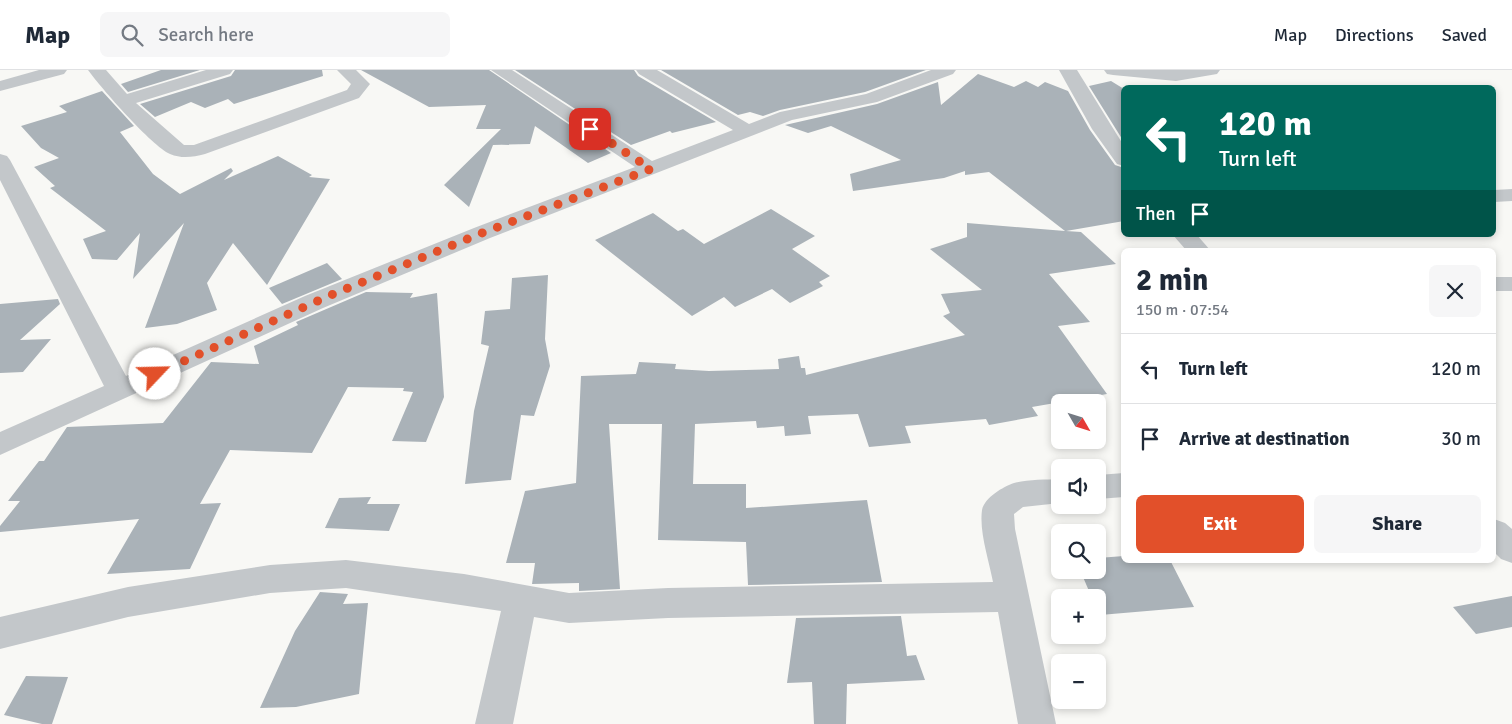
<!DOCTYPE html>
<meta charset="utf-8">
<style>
:root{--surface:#fff;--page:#f6f6f7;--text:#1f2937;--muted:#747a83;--line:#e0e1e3;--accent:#e2502a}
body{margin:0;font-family:Signika,sans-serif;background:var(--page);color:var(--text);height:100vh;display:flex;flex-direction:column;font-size:19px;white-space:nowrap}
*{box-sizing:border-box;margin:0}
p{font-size:16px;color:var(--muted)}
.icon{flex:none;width:28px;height:28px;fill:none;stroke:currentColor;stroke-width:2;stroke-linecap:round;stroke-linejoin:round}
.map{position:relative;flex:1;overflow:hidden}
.panel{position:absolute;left:1121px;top:178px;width:375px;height:315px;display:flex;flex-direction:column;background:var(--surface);border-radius:8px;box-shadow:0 2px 8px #0003}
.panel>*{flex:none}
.top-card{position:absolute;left:1121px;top:15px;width:375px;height:152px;border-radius:8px;box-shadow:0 2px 8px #0003;background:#00695c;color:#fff;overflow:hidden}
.needle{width:32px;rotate:129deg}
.controls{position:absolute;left:1051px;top:324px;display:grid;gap:10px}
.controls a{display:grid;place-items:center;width:55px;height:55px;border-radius:8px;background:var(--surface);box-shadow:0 2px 8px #0003;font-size:25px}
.pin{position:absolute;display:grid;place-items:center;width:42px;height:42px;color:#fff;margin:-21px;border-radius:10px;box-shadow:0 2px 8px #0006}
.me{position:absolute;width:55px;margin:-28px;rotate:66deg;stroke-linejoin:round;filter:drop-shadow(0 0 4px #0008)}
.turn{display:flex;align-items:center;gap:18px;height:105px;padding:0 15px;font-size:22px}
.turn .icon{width:65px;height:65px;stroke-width:2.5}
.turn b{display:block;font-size:35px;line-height:42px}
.then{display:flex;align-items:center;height:48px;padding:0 15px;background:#0003;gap:10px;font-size:19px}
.round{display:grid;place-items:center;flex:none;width:52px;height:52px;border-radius:8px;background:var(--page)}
.headline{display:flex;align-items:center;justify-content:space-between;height:85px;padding:0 15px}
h1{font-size:30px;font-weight:700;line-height:38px}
.action{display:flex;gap:10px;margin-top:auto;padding:10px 15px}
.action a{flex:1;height:58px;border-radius:8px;background:var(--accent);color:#fff;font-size:20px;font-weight:700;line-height:58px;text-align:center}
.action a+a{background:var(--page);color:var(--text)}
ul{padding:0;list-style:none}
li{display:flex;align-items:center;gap:15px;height:70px;padding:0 15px;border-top:1px solid var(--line)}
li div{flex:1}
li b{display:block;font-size:19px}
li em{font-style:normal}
header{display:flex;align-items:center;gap:30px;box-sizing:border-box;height:70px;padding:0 25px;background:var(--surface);border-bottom:1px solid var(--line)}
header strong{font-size:24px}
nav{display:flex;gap:28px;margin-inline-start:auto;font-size:18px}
.search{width:350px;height:45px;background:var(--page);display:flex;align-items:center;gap:12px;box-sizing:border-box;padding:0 18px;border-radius:8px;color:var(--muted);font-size:19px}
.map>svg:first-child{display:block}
.building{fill:#aab2b8}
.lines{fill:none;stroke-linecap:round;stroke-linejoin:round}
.minor{fill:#c3c7ca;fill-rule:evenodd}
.route{stroke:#e2502a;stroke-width:9;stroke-dasharray:0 16.2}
</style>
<header>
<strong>Map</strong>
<div class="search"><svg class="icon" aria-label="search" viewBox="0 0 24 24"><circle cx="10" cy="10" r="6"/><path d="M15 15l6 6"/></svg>Search here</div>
<nav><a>Map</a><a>Directions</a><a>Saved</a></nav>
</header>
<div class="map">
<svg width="1512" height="654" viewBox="0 0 1512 654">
<rect width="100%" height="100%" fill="#f8f8f5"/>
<!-- building -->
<g class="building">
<polygon points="161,0 200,0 128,22 121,14"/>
<polygon points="235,0 322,0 323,6 234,34 228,29 205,38 191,32 155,47 140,34 231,6"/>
<polygon points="361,0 489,0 611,83 588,93 535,56 530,74 493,75 469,137 444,115 501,59 476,59 486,35 429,37"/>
<polygon points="515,0 634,0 638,6 716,52 672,63 670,61 631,75"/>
<polygon points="661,0 926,0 865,22 780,40 763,46 750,42 738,45"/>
<polygon points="978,4 1014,17 1026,11 1038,17 1045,12 1068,21 1090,60 1115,95 1124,98 1124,151 1066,161 1081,162 1116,194 1049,204 1090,252 1058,256 1107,324 1032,337 1038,346 989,355 986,349 905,356 911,373 869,377 858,344 808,346 811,364 785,366 784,356 757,358 756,351 695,354 693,414 746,414 746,438 867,430 882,512 748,515 746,472 658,470 662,354 609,354 620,519 579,521 579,513 532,514 535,493 506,493 525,421 576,413 581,306 636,304 639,292 676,294 675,299 709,301 779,299 778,289 799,286 801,298 805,298 806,305 965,265 943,246 950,243 941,224 982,220 930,179 967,167 967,153 1065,161 989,102 965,105 965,101 944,108 853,121 850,104 901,90 831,56 808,63 785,55 877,34 938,12 941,35"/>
<polygon points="1111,11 1124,19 1124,72 1089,16"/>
<polygon points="102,21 134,56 120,62 153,104 180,124 231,98 233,101 224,110 278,86 312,105 309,107 330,109 267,215 233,173 207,213 217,240 177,254 145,258 184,153 133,209 140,163 117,190 92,189 83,169 106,161 50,118 55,116 34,97 59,88 41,78 21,56 67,42 59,36"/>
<polygon points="771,139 815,166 792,179 830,206 819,212 823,216 790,233 772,219 735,237 724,227 692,246 595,170 653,143 678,161 683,159 704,174"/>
<polygon points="327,193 342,209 282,234 269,218"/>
<polygon points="548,205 545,269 550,296 534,346 521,345 511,410 465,414 474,341 489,276 481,274 485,241 510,239 512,208"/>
<polygon points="366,222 413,223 410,228 437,223 444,327 426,372 392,371 413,322 403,321 404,318 348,317 312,383 230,380 200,434 221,433 190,499 107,504 139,449 0,462 0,456 20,431 8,431 39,391 44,391 67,357 163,353 211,292 259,294 254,276 298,255 296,252"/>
<polygon points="58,229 60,234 20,270 51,269 23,302 0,303 0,234"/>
<polygon points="371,427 367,434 400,434 389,461 325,458 339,428"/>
<polygon points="1124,486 1124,490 1170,490 1194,537 1100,545 1098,539 1098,528 1092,528 1080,500 1098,500 1098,488"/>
<polygon points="320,522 348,524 343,534 368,533 359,624 296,637 260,638 295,561"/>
<polygon points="1512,526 1512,557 1476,564 1453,537"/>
<polygon points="901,546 907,586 916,585 925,610 847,614 846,654 814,654 812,612 787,613 796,548"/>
<polygon points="26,606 68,607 52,654 42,654 4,645"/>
</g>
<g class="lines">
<!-- minor -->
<g class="minor">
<polygon points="39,0 67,0 64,4 0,21 0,11"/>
<path d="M88,0h18l21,24 79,-24h27l-3,4 -94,29 48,42h10l153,-55 4,-6 -14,-14h19l14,14 -11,14 -154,56c-12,3 -23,5 -35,0 -18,-8 -69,-66 -82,-84z"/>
<polygon points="491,0 512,0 652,91 733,60 639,4 636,0 657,0 749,54 780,42 866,24 931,0 956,0 953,4 877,32 792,50 490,168 323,238 0,385 0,362 104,316 0,110 0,84 7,86 10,90 126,306 305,226 474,158 635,97"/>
<polygon points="1059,0 1077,0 1124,76 1124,96 1117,94 1092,59"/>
<polygon points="1104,0 1220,0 1217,4 1176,11 1113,5 1107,4"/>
<polygon points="1512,119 1512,131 1494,132 1494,120"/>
<polygon points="1173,165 1197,165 1210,180 1186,180"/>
<rect x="1494" y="207" width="18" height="14"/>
<polygon points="1124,403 1124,427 1098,429 1098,405"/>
<path d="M1060,409v24l-37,4 -9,7 1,15 41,195h-38l-20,-112 -330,6 -99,5 -35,-6 -21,107h-38l26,-113 -155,-23 -76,5 -142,24 -128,32v-32l128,-30 142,-22 76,-5 118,14 105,19 99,-5 325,-6c-4,-22 -14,-50 -11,-72 3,-13 21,-23 32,-27 14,-4 31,-3 46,-4z"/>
<polygon points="1494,449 1505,453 1512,459 1512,493 1501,489 1494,482"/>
</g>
</g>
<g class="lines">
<!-- route -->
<polyline class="route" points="155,304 331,225 482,163 651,99 590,59"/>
</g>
</svg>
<div class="controls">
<a><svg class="needle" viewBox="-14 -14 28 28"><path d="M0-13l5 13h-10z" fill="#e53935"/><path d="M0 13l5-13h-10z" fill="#747a83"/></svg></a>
<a><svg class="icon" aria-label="sound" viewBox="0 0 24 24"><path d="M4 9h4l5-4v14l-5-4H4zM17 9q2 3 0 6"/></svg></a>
<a><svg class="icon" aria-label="search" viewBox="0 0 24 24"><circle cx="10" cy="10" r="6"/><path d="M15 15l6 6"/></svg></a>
<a>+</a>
<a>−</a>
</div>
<div class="pin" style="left:590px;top:59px;background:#d93025"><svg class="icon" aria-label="arrive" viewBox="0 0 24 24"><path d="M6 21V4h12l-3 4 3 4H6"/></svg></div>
<svg class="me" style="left:155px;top:304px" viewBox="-20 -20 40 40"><circle r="19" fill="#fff"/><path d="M0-13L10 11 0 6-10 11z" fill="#e2502a"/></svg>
<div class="top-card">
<div class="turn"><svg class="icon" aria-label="left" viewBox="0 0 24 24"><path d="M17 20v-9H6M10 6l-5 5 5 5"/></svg><div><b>120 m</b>Turn left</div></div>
<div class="then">Then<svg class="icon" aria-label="arrive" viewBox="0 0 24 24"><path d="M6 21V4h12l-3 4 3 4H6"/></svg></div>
</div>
<section class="panel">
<div class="headline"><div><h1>2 min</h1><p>150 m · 07:54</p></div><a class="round"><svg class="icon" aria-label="close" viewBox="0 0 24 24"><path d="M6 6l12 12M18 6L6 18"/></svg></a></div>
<ul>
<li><svg class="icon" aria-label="left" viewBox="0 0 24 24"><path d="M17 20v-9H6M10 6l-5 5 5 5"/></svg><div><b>Turn left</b></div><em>120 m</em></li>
<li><svg class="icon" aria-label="arrive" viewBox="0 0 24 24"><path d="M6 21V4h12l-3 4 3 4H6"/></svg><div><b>Arrive at destination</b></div><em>30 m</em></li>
</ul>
<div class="action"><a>Exit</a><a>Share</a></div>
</section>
</div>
